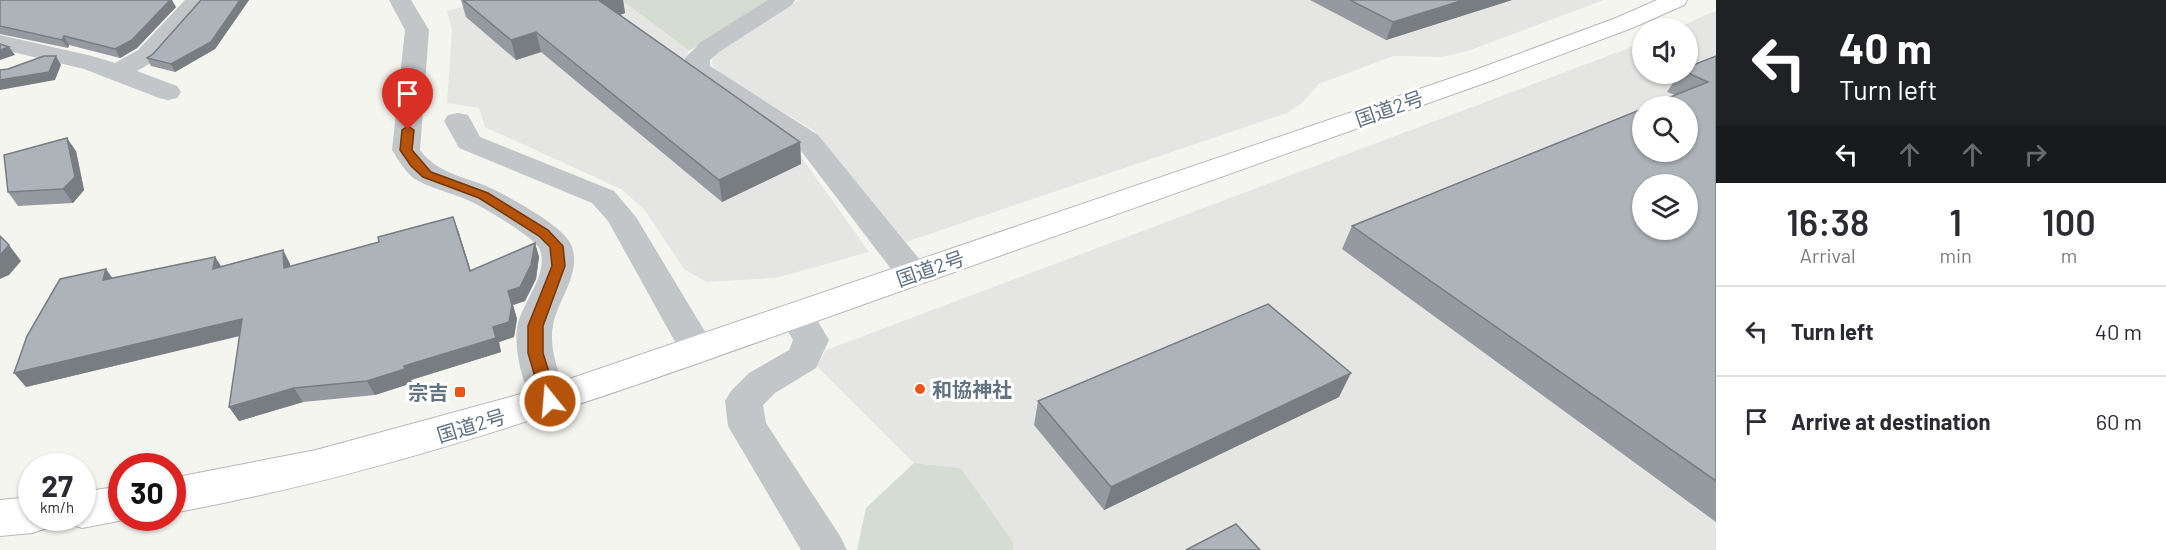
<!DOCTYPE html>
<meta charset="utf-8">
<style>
:root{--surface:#fff;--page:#f2f2f3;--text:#2b2b33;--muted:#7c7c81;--line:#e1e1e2}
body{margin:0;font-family:Barlow,"Noto Sans JP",sans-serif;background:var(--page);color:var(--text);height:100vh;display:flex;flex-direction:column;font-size:22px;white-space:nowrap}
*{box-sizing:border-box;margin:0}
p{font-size:20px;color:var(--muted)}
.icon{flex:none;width:33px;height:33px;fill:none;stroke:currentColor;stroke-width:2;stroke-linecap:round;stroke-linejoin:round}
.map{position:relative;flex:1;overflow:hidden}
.sheet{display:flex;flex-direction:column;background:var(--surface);width:450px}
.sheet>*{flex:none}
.top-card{background:#202124;color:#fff;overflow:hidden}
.tools{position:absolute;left:1632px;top:18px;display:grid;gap:12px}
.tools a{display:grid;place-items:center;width:66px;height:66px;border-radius:50%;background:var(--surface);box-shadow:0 2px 4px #0004;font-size:30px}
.speed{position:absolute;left:18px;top:453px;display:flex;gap:12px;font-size:30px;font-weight:700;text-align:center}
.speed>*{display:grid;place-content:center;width:78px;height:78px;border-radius:50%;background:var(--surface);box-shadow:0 2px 4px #0004;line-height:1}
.speed small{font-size:15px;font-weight:400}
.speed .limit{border:9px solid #d22;background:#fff;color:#111}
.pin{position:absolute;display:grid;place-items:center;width:51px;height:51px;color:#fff;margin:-62px -26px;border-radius:50% 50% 50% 0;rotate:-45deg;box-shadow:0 0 6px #0007}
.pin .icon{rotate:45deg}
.me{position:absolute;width:66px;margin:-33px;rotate:343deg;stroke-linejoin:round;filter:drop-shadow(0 0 4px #0008)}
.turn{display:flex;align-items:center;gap:21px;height:126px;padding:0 24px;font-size:27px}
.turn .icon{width:78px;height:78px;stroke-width:2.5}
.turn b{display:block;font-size:42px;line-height:51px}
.lanes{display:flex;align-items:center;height:57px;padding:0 24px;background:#0003;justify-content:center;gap:30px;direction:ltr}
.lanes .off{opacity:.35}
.eta{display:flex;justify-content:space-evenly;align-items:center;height:102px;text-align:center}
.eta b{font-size:36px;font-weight:600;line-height:42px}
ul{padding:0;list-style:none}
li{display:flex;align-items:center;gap:18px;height:90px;padding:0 24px;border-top:2px solid var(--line)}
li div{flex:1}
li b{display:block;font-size:22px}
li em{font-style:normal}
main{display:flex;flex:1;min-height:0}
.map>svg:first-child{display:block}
.built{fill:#e5e6e4;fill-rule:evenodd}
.green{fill:#d5dcd1}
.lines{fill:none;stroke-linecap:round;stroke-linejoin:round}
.highway-casing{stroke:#b4b8bb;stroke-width:2}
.minor{fill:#c2c6c9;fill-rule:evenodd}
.highway{fill:#fff;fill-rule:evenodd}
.wall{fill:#949a9f}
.shaded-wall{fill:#787d82}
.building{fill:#acb3b9;stroke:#787d82;stroke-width:1.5;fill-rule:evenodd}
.route{fill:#b45309;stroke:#753606;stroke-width:1.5}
.poi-dot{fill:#ee5418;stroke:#fff;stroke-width:2}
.labels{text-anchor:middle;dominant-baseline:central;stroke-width:6;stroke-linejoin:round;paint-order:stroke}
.street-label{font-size:20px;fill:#627383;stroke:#fff}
.poi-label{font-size:20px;font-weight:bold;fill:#627383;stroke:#fff;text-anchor:start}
</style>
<main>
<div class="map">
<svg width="1716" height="550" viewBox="0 0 1716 550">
<rect width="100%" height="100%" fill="#f5f5f0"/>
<!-- built -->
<g class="built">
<polygon points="485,0 622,0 689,51 682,71 795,148 869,252 776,278 706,282 684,269 644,209 621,189 485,127 479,108 447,103 452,29 447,11"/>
<polygon points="799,0 1604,0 1468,51 1442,57 1393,56 1319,84 1302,103 1287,113 906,242 813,130 721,75 712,65 713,55"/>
<path d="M1716,11v539h-703v-8l-52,-74 -47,-5 -97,-97 9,-16 816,-307v31h46v-46h-12zM1642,106h46v46h-46zM1642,184h46v46h-46z"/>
</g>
<!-- green -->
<g class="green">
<polygon points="622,0 769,0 689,51"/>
<polygon points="914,463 961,468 1013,542 1013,550 857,550 866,508"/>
</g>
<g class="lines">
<defs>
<g id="highway">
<path d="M1657,0h30l-3,5 -52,23 -139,52c-222,79 -443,158 -665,237 -216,77 -429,155 -656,196v-35l144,-28 227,-62 932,-318 141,-52z"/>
<polygon points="122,486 122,518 134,518 82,528 67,523 65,518 82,518 82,492"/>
<polygon points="32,497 32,518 52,518 47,528 32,533 0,536 0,500"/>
</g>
</defs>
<!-- highway casing -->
<use href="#highway" class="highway-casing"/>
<!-- minor -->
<g class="minor">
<polygon points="185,0 208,0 156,60 137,71 177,86 181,92 177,98 168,100 159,98 84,69 0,49 0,35 92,56 115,63 138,50"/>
<path d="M389,0h22l18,30 -9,120c18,25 49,27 75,40 19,10 71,37 77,57 9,27 -14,52 -19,78 -5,26 8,53 16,76l-6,10 -13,5 -13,-5c-13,-23 -23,-56 -20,-83 4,-25 32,-52 23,-78 -3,-11 -54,-41 -66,-47 -18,-9 -38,-13 -56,-22 -11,-6 -19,-20 -26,-31l13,-120z"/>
<polygon points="768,0 795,0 792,5 719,52 710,60 710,66 818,135 925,266 929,274 925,282 913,285 901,282 798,147 700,83 685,68 685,58 701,42"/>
<polygon points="458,113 468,115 480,137 614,191 636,217 710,340 715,349 710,358 697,362 684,358 608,221 592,203 459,148 444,121 448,115"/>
<polygon points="796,302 808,305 829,340 816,368 775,393 763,405 766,423 840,536 847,550 801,550 728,426 725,401 731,391 749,373 789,350 793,340 779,314 784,305"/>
</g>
<!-- highway -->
<use href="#highway" class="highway"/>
</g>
<!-- wall -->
<g class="wall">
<polygon points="0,0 176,7 137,48 120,58 69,45 68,48 0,34"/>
<polygon points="201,0 249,0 215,49 175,72 151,66 147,58 153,54"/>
<polygon points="461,0 623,0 625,13 620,15 800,142 801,164 722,202 541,52 516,60 466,17"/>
<polygon points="1310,0 1512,0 1386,40"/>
<polygon points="1716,56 1716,522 1342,249 1352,226 1675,95 1667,92 1679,74 1688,74 1688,67"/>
<polygon points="76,151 84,190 73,203 18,206 8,192"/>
<polygon points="458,230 471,271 535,243 539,257 536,279 525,301 513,305 517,319 514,337 499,342 501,352 411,380 412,383 375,395 303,402 239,421 229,407 240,336 26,387 113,278 215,257 221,266 283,250 290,264 290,266"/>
<polygon points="1339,397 1104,510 1034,425 1038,401"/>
</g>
<!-- shaded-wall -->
<g class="shaded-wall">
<polygon points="170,0 172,0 176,7 137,48 120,58 115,49"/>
<polygon points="240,0 249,0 215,49 175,72 171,64"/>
<polygon points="602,0 623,0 625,13 604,20 600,1"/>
<polygon points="1464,0 1512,0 1386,40 1393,22"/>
<polygon points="536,32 541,52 516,60 511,40"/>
<polygon points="64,36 69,45 68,48 62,40"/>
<polygon points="9,47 15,55 0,60 0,50"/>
<polygon points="56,56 61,65 55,80 0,90 0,80"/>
<polygon points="67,138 76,151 84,190 73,203 63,189"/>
<polygon points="800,142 801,164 722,202 719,180"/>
<polygon points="453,217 458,230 475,285 470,271"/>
<polygon points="535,243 539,257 536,279 525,301 513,305 517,319 514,337 499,342 501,352 411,380 412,383 375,395 367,381 493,327 508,291"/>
<polygon points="9,245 21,261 9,275 0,279 0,255"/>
<polygon points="283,250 290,264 292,282 284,268"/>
<polygon points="215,257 224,271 213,269"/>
<polygon points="106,269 116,283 103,280"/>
<polygon points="242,319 251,333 26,387 14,373"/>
<polygon points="1351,373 1339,397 1104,510 1111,487"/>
<polygon points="294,388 303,402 239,421 229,407"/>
</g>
<!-- building -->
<g class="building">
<polygon points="0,0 170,0 132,40 115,49 64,36 62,40 0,26"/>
<polygon points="201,0 240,0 211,42 171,64 147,58 153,54"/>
<polygon points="463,0 602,0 600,1 800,142 719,180 536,32 511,40"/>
<polygon points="1350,0 1464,0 1393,22"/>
<polygon points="0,44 9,47 0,50"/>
<polygon points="44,56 56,56 49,72 0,80 0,70 8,69"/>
<path d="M1716,56v425l-364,-255 290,-117v43h46v-46h-40l60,-24 -20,-9v-6zM1642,184h46v46h-46z"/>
<polygon points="67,138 75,177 63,189 8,192 4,155"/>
<polygon points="453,217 470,271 535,243 531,265 520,287 508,291 512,305 509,322 493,327 496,338 404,366 405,369 367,381 294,388 229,407 242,319 14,373 27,336 60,279 106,269 103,280 215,257 213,269 283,250 284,268 379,242 378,237"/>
<polygon points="0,236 9,245 0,255"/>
<polygon points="1268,304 1351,373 1111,487 1038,401"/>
<polygon points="1236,524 1260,550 1186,550"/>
</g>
<!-- route -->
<polygon class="route" points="408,126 414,130 412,150 431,172 488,193 548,230 563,246 565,266 543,326 543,353 558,401 556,405 545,405 542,401 528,353 528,326 552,266 550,247 539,236 479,198 423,177 411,166 400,150 402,130"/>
<!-- markers -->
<g class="poi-dot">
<circle cx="920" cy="389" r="6"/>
<rect x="454" y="386" width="12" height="12" rx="3"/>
</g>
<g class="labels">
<!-- street labels -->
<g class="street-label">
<text transform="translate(1389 108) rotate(-19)">国道2号</text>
<text transform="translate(930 268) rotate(-19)">国道2号</text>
<text transform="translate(471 425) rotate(-17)">国道2号</text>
</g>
<!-- poi labels -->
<g class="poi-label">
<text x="932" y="389">和協神社</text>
<text x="448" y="392" text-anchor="end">宗吉</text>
</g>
</g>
</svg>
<div class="tools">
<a><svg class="icon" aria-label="sound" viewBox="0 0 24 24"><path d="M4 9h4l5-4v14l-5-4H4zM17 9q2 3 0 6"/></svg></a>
<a><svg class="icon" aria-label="search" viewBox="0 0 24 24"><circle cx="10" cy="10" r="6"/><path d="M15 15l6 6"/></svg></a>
<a><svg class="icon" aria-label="layers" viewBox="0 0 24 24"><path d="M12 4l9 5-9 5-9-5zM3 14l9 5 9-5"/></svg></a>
</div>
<div class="speed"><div>27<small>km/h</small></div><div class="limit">30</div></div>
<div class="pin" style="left:408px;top:130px;background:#d93025"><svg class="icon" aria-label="arrive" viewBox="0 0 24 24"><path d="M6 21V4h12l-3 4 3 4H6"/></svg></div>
<svg class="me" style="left:550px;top:401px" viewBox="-20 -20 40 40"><circle r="17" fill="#b45309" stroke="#fff" stroke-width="3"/><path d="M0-11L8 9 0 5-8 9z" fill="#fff"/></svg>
</div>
<section class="sheet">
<div class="top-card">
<div class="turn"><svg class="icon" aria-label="left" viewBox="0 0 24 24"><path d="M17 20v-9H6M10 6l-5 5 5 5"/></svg><div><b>40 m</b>Turn left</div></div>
<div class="lanes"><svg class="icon" aria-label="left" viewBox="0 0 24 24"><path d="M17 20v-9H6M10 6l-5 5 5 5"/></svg><svg class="icon off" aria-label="ahead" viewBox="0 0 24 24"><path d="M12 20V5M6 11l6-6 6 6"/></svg><svg class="icon off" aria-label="ahead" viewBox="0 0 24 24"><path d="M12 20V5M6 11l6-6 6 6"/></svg><svg class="icon off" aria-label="right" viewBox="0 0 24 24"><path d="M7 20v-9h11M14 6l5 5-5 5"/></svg></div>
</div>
<div class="eta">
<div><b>16:38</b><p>Arrival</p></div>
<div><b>1</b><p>min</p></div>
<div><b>100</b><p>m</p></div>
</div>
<ul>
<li><svg class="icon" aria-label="left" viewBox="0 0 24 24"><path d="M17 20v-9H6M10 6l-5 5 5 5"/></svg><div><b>Turn left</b></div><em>40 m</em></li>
<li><svg class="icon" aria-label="arrive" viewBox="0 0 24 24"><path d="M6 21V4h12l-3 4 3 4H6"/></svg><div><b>Arrive at destination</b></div><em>60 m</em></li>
</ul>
</section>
</main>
